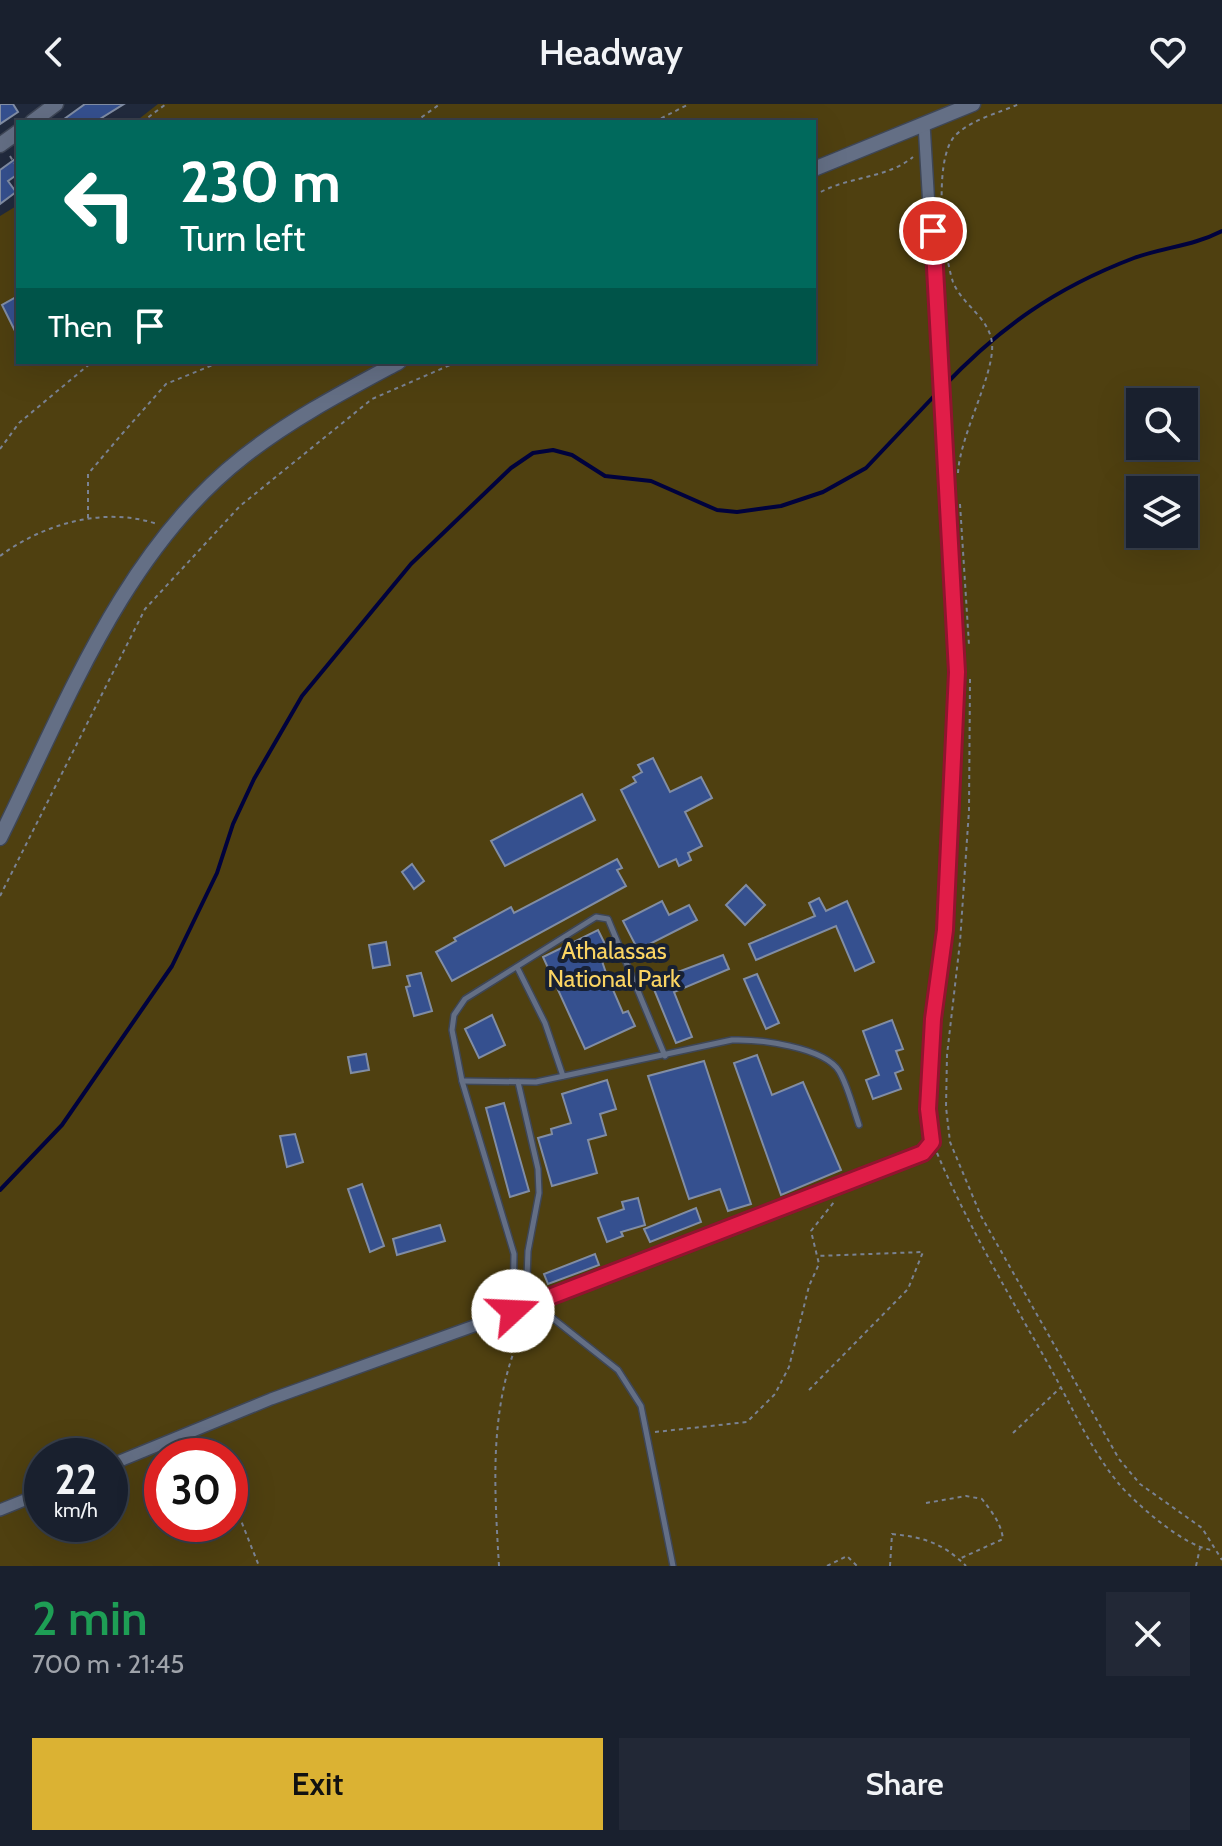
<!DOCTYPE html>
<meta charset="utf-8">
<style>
:root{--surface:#19202e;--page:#222836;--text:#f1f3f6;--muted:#9fa3aa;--line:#373e4a;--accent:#dbb233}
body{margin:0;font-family:Cabin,sans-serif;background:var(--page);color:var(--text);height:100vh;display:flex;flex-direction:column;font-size:30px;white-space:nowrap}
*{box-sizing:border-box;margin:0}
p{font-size:26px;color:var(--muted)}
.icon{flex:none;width:44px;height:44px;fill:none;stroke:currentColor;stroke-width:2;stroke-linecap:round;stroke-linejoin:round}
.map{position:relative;height:1462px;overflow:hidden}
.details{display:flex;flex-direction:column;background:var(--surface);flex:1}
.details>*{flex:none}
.guide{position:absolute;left:16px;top:16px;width:800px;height:244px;border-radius:0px;box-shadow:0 8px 32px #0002,0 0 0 2px var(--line);background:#00695c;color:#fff;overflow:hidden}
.tools{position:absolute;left:1126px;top:284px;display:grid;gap:16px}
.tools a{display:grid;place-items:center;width:72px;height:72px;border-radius:0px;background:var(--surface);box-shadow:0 8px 32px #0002,0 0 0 2px var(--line);font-size:40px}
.speed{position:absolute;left:24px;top:1334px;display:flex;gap:16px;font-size:40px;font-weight:700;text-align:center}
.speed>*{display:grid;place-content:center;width:104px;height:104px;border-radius:50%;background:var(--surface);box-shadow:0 8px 32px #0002,0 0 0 2px var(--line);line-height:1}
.speed small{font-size:20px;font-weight:400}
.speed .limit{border:12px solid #d22;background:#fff;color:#111}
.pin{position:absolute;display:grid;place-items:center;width:68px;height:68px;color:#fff;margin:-34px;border:4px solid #fff;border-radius:50%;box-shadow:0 2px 8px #0007}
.me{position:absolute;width:88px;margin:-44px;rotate:70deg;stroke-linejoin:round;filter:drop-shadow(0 0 6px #0008)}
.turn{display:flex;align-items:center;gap:28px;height:168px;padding:0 32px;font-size:36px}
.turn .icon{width:104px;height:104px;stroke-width:2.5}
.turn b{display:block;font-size:56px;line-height:68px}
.then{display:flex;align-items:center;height:76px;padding:0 32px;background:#0003;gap:16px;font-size:30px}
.round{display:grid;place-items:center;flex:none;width:84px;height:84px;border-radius:0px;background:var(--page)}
.overview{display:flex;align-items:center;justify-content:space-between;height:136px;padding:0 32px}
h1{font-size:48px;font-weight:600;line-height:60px;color:#1e9e55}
.cta{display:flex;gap:16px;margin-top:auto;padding:16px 32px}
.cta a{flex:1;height:92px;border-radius:0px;background:var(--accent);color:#111;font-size:32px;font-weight:600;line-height:92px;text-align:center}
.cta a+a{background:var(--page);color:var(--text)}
header{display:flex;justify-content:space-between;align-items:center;height:104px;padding:0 32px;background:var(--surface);font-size:36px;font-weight:600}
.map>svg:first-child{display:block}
.green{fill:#4f4010;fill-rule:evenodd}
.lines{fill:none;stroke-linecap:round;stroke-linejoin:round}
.stream{stroke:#00023d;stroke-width:4}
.building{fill:#35508f;stroke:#818da4;stroke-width:2}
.lane-casing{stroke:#3e4656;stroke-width:8}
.street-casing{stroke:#3e4656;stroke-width:14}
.secondary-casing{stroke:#3e4656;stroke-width:17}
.path{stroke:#7a8292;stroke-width:2;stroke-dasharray:4 4;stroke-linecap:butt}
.lane{stroke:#646f85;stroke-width:5}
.street{stroke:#646f85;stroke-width:11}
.secondary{stroke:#646f85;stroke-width:14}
.route-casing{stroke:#92132f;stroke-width:20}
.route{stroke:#e11d48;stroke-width:14}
.labels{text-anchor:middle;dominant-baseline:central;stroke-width:8;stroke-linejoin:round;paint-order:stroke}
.park-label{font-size:24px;fill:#fbd462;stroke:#172033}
</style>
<header><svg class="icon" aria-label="back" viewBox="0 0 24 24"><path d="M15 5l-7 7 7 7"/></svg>Headway<svg class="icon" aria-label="heart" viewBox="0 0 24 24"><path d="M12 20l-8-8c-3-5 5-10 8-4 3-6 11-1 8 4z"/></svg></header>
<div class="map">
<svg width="1222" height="1462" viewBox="0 0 1222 1462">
<rect width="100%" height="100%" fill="#212a3d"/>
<!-- green -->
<path class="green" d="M158,0h1064v1462h-1222v-1350l18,-11v157h796v-240h-679zM1140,298h44v44h-44zM1140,386h44v44h-44zM42,1352h68v68h-68zM162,1352h68v68h-68z"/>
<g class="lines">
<!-- stream -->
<g class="stream">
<path d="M942,284c58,-61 113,-100 192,-130 30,-11 59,-12 88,-27"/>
<polyline points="0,1086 62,1021 172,862 217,769 233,720 254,675 302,592 411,460 511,364 533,349 553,346 572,351 605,372 651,377 717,406 737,408 781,402 823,388 866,364 936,290"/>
</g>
</g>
<!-- building -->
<g class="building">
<polygon points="0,0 13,0 18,8 0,20"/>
<polygon points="85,0 124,0 95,18 60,18"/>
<polygon points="18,53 18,70 8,77 16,88 0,100 0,66"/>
<polygon points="18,192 18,233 2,201"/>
<polygon points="653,654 670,688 701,673 712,694 685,708 702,742 688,749 691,756 679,762 676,755 659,763 621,686 636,678 633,673 642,668 638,661"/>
<polygon points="582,690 595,716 505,762 491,737"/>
<polygon points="617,755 622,764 617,766 626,782 452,877 436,848 456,837 454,834 511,803 514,809"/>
<polygon points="412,760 424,777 414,785 402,768"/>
<polygon points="746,781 765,801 745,821 726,801"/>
<polygon points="819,794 826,807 847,797 874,858 855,867 836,822 756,856 749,840 815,812 809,799"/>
<polygon points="662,797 669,811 689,801 697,816 638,846 623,817"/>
<polygon points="598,826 607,844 599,848 607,872 623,909 628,907 635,922 585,945 543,853"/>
<polygon points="386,838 390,861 373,864 369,841"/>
<polygon points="723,851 729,865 674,888 692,933 676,939 651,878"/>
<polygon points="421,869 432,907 414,912 406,883 410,882 407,872"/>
<polygon points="757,870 779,919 766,925 744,875"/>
<polygon points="492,911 505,941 479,954 465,925"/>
<polygon points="892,916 903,945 896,947 903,966 895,969 901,985 873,995 866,976 879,971 863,927"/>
<polygon points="366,950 369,966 351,969 348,953"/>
<polygon points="757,951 772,991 803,978 841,1066 781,1091 734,959"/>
<polygon points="704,957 751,1100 728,1107 720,1085 689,1095 648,972"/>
<polygon points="607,976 616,1005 600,1010 606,1031 588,1036 597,1069 552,1082 538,1034 552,1030 551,1025 571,1019 562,990"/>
<polygon points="504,999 529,1087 510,1093 486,1004"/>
<polygon points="295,1030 303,1058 287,1063 280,1032"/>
<polygon points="362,1080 384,1142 370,1148 348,1085"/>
<polygon points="638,1094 645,1121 621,1128 623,1132 607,1138 598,1114 624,1105 622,1098"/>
<polygon points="696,1104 701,1118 650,1138 644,1125"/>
<polygon points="440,1121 445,1137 397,1151 393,1135"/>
<polygon points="595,1150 599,1161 548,1180 544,1170"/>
</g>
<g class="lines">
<defs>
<g id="lane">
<polyline points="517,863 545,919 563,972"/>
<path d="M462,977l74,1 196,-42c27,-1 92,7 107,31 9,15 14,37 20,54"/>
<polyline points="518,978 538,1065 539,1089 528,1147 526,1201"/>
<polyline points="536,1201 618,1266 641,1302 673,1462"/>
<polyline points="513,1207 514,1150 462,977 452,926 454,911 465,895 596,813 608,815 665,952"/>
</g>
<g id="street">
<polyline points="110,1361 271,1295 535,1200 923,1049 932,1038 928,1005 933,915 945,826 957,568 924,20"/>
<polyline points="0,1406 42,1389"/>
</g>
<g id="secondary">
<polyline points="32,18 56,0"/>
<polyline points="0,41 18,28"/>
<polyline points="814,65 973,0"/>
<path d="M0,734c66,-133 123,-287 243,-381 48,-38 102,-66 156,-95"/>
</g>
</defs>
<!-- lane casing -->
<use href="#lane" class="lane-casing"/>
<!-- street casing -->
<use href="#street" class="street-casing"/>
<!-- secondary casing -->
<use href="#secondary" class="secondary-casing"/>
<!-- path -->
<g class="path">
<polyline points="142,18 166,0"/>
<polyline points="415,18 440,0"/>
<polyline points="654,18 689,0"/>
<polyline points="10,52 18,65"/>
<path d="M814,92c30,-20 71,-16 99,-39"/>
<polyline points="0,345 19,319 92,258"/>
<path d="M958,369c2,-39 37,-99 34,-130 -3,-26 -30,-38 -39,-61 -10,-30 -20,-120 1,-145 15,-17 45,-24 65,-33"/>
<polyline points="960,400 969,541"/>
<polyline points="88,414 88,370 122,330 166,280 220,258"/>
<path d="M0,452c43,-32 104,-50 157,-32"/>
<polyline points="970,575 969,706 960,838 947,951 946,1003 950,1038 981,1112 1119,1355 1140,1380 1202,1424 1222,1456"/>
<polyline points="0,792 145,505 240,402 372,295 457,258"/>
<path d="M937,1049c32,75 74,145 114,216 21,38 40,81 68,115 18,21 66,63 93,66"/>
<polyline points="809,1286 908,1185 923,1148 817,1152"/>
<polyline points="655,1328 747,1318 775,1290 789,1263 809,1182 819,1160 811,1127 834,1098"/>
<polyline points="1013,1329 1060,1284"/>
<polyline points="208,1335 215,1352"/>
<polyline points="230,1389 259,1462"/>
<path d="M926,1399l40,-7 16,3c10,13 19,24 21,40l-44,20"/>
<path d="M499,1462c-5,-84 -11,-168 28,-245"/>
<polyline points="827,1462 847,1452 857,1462"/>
<path d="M890,1462l2,-32c31,3 51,9 74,32"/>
<polyline points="1196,1462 1200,1444"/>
</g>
<!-- lane -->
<use href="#lane" class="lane"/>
<!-- street -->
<use href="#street" class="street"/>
<!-- secondary -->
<use href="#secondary" class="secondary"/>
</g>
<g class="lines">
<defs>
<polyline id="route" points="513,1207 923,1049 932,1038 928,1005 933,915 945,826 957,568 933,127"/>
</defs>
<!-- route casing -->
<use href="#route" class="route-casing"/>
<!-- route -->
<use href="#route" class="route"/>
</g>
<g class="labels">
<!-- park labels -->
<g class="park-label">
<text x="614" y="846">Athalassas<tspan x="614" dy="28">National Park</tspan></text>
</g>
</g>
</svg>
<div class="tools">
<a><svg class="icon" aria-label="search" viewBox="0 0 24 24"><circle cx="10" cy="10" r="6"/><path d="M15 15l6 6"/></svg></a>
<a><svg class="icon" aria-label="layers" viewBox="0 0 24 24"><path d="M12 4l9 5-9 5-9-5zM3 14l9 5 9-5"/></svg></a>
</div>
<div class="speed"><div>22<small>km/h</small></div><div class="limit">30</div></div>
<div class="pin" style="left:933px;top:127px;background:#d93025"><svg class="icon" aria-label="arrive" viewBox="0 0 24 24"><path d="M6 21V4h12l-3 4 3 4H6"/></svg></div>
<svg class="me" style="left:513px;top:1207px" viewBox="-20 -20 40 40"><circle r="19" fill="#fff"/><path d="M0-13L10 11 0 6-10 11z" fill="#e11d48"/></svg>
<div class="guide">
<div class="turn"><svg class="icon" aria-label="left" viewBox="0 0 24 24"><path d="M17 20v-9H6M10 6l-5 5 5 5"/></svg><div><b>230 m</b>Turn left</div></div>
<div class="then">Then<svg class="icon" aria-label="arrive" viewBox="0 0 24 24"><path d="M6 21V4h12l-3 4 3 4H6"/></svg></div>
</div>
</div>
<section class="details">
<div class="overview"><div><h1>2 min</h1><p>700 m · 21:45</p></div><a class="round"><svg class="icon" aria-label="close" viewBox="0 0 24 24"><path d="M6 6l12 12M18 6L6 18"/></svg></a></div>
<div class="cta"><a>Exit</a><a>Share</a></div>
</section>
